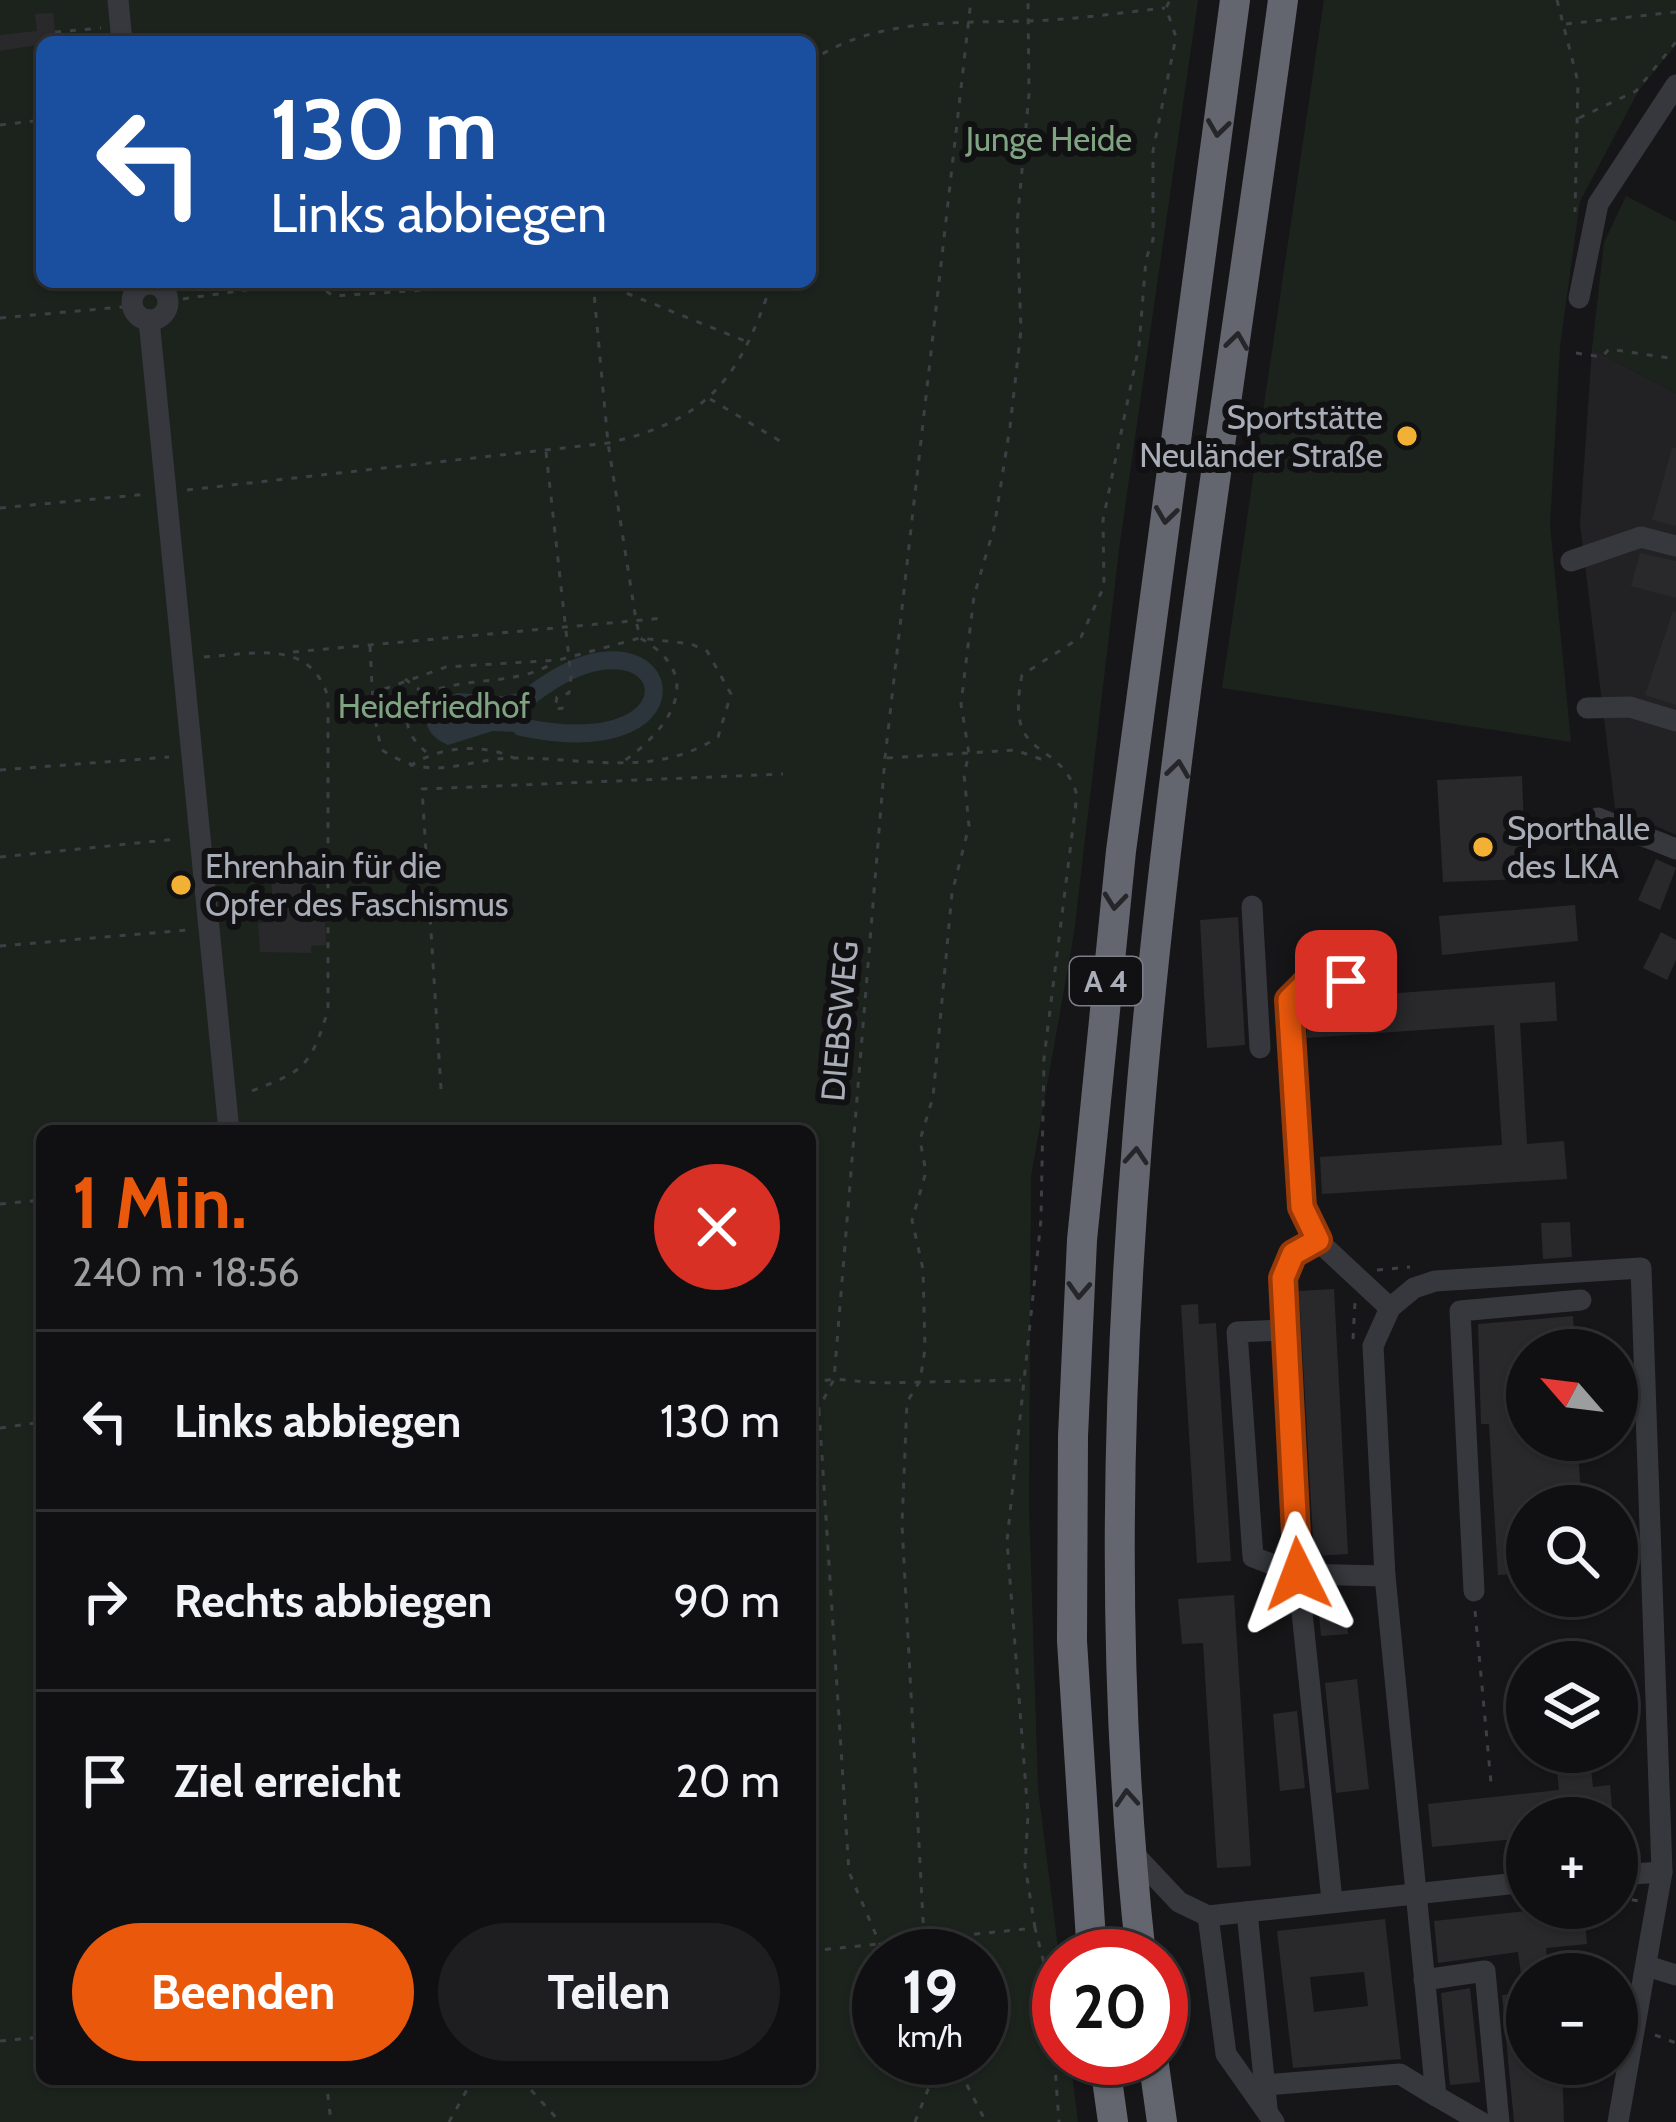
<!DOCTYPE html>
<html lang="de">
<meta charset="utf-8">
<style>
:root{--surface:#101012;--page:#1e1e20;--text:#f1f3f6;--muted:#9c9d9f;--line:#303032;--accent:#ea580c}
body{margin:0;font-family:Cabin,sans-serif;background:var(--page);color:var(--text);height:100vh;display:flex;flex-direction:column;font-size:45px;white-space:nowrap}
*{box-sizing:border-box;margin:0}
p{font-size:39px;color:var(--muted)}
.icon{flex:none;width:66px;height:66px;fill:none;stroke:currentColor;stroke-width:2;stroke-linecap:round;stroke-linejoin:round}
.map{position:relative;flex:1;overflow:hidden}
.side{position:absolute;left:36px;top:1125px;width:780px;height:960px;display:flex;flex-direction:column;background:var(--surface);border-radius:18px;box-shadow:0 3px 9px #0004,0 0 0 3px var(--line)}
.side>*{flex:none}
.hud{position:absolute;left:36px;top:36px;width:780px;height:252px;border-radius:18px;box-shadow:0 3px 9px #0004,0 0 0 3px var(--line);background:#1a4fa0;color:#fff;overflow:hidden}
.needle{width:78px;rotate:298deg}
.fabs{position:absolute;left:1506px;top:1329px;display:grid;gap:24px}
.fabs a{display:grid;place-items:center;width:132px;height:132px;border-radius:50%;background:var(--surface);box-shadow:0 3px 9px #0004,0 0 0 3px var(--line);font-size:60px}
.speed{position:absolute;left:852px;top:1929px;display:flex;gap:24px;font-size:60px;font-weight:700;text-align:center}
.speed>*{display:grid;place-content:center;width:156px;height:156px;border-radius:50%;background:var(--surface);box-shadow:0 3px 9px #0004,0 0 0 3px var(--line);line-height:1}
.speed small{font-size:30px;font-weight:400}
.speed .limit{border:18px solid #d22;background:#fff;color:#111}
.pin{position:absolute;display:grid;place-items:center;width:102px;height:102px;color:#fff;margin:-51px;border-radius:24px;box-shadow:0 6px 18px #0006}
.me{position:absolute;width:132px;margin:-66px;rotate:357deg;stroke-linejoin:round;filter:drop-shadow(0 0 9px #0008)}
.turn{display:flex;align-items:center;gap:42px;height:252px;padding:0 36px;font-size:54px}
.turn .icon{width:156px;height:156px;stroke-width:2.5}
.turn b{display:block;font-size:84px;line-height:102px}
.round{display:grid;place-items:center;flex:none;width:126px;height:126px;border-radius:63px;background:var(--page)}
.overview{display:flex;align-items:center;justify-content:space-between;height:204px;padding:0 36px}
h1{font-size:72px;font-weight:800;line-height:90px;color:var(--accent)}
.button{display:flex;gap:24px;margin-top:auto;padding:24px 36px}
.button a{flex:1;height:138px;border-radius:72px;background:var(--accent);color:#fff;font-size:48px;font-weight:800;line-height:138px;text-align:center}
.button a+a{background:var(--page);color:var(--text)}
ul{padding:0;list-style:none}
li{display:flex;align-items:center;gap:36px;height:180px;padding:0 36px;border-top:3px solid var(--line)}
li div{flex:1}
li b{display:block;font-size:45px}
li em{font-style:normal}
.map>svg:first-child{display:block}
.built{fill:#222225}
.green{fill:#1c231d;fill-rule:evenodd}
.water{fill:#2c353c}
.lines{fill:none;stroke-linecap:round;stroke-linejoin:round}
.canal{stroke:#2c353c;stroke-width:18}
.building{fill:#29292c;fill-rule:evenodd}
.path{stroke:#3d3f44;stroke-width:3;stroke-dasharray:6 9;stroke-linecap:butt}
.minor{stroke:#37383d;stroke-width:21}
.highway{stroke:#63666e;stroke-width:30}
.oneway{stroke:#26262a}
.route-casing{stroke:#983908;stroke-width:30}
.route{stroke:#ea580c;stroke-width:21}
.poi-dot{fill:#f2b134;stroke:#111113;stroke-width:4.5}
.labels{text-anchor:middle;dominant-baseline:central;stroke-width:12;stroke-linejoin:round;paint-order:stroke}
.shield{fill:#111113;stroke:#7b7e86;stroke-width:3}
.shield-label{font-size:30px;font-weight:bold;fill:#a8adb8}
.park-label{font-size:33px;fill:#7fa381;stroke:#111113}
.poi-label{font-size:33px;fill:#a8adb8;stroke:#111113;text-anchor:start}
.street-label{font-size:33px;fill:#a8adb8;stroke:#111113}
</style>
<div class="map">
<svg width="1676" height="2122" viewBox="0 0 1676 2122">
<rect width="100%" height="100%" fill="#161618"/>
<!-- built -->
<polygon class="built" points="1592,349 1676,393 1676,835 1615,808 1580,524"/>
<!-- green -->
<g class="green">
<path d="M0,0h1198l-78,542 -46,391 -43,243 -2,329 9,284 21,167v102h11l8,64h-1078zM42,42h768v240h-768zM42,1131h768v948h-768zM879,1956h102v102h-102z"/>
<polygon points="1324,0 1676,0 1676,45 1639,90 1580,201 1560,346 1550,525 1571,742 1222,688"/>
<polygon points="1626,196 1676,222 1676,393 1592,349 1604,243"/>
</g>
<!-- water -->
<path class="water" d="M528,691l3,11 -17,10 7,9 -2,11 -26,-1 -45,14c-18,-8 -24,-18 -22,-38l31,-14 46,3z"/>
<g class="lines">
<!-- canal -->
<path class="canal" d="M521,727c200,42 150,-141 9,-31"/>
</g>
<!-- building -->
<g class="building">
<polygon points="53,13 56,42 0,51 0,35 37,31 35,14"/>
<polygon points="1672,448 1676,448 1676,526 1652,520"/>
<polygon points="1640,553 1676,561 1676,598 1631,586"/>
<polygon points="1673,611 1676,612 1676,705 1645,695"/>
<polygon points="1522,776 1526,879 1443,882 1437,780"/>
<polygon points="1656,859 1676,868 1660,910 1638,900"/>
<polygon points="313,869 316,917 325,917 326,945 311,946 311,953 260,952 258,923 274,922 271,876"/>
<polygon points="1575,905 1578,941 1442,955 1439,916"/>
<polygon points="1238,917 1245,1045 1207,1048 1200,920"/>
<polygon points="1661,932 1676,940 1676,960 1667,980 1643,968"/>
<polygon points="1555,982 1557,1021 1520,1023 1527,1144 1564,1141 1567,1179 1322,1194 1320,1157 1502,1145 1494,1025 1306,1038 1312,999"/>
<polygon points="1570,1222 1572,1257 1543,1259 1541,1223"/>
<polygon points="1334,1289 1348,1554 1314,1556 1299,1291"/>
<polygon points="1198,1304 1199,1324 1216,1323 1231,1561 1197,1563 1181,1305"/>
<polygon points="1573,1316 1575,1350 1527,1350 1527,1440 1577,1440 1582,1506 1527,1506 1527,1573 1498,1575 1489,1424 1481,1424 1478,1324"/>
<polygon points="1234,1595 1251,1866 1217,1868 1203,1643 1182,1644 1178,1599"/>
<polygon points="1345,1603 1348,1634 1321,1636 1318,1606"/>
<polygon points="1357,1679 1369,1789 1336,1793 1325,1683"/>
<polygon points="1297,1711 1305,1788 1280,1791 1273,1714"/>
<polygon points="1555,1752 1589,1752 1593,1787 1610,1785 1613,1818 1527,1818 1527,1838 1432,1847 1428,1804 1559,1790"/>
<polygon points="1554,1908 1584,1908 1587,1944 1546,1948 1549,1974 1521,1974 1518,1952 1438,1963 1434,1921"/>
<path d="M1385,1919l16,140 -108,9 -16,-137zM1364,1972l4,34 -54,6 -4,-35z"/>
<polygon points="1470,1988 1480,2082 1450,2085 1441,1993"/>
<polygon points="1527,1992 1527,2064 1562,2064 1564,2122 1514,2122 1502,1995"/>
</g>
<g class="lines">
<!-- path -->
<g class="path">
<polyline points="1557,0 1578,82 1575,212"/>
<polyline points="1566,24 1676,12"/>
<polyline points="55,32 101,28"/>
<path d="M810,62c62,-44 144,-39 216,-41 46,-1 93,-8 139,-13"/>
<polyline points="1579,118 1636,91 1676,42"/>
<polyline points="0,125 42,120"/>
<polyline points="314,282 333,296 548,282"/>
<path d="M593,282l15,161 28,177 4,18c69,39 29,92 -20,126"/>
<polyline points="599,282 750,343"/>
<polyline points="162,288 167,282"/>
<polyline points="168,301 303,282"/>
<polyline points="0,318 133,306"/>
<polyline points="1576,353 1602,357 1609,349 1676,359"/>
<polyline points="710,399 785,444"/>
<polyline points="546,452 571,676 569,693 557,697 555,709 564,708"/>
<path d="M187,490l421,-47c102,-23 132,-66 164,-161"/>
<polyline points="0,508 148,494"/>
<path d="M370,646c2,35 2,70 12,104 53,35 80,8 135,8 70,0 139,20 201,-21l13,-43 -24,-43 -16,-7 -51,-6 -81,22 -113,7 -73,26"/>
<polyline points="293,652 664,618"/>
<path d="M204,657c50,-3 106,-19 124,40v313c-19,62 -26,61 -84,84"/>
<path d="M405,679l20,15c-27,18 -20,40 1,58"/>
<path d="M425,694c42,-19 91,-7 130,-32"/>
<polyline points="887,758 1015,750 1049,762"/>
<path d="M410,766c30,-20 72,-23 104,-8"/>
<polyline points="0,770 169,757"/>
<polyline points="0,857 177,839"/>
<polyline points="0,946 187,930"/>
<polyline points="441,1089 422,789 783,774"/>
<polyline points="0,1204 42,1200"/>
<polyline points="1377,1270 1410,1267"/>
<polyline points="1353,1339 1355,1302"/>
<polyline points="810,1383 834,1379 878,1383 1021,1380"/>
<polyline points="819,1410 849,1872 885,1956"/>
<polyline points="810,1426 834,1379 885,758 971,0"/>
<polyline points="0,1428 42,1422"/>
<polyline points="1475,1611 1491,1783"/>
<polyline points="1617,1897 1639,1901"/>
<path d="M1035,1928l-10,-63 3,-50 -21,-274 34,-321 3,-162 33,-263c-18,-60 -73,-30 -55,-120l59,-38 23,-51 -1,-66 36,-174 7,-87 7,-19v-89l23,-114 -10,-29 4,-8"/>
<polyline points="924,1938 902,1524 907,1402 920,1381 925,1349 923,1269 912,1220 926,1172 920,1140 933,1097 952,893 969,826 964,774 969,754 961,704 974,596 994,528 1010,427 1021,330 1017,224 1029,94 1028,0"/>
<polyline points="810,1951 1035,1928 1049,1983 1059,2122"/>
<polyline points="1655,2035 1676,2043"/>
<polyline points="0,2041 42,2037"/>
<polyline points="953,2058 986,2122"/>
<polyline points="326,2079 331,2122"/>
<polyline points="521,2079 560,2122"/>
<polyline points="449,2122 473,2079"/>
<polyline points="915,2122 929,2087 929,2058"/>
</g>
<!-- minor -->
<g class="minor">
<polyline points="118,0 122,42"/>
<circle cx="150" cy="302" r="18"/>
<polyline points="1579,298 1598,204 1676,85"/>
<polyline points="149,320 229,1131"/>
<polyline points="1571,561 1641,537 1676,546"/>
<polyline points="1587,708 1630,707 1676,721"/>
<polyline points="1598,818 1676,849"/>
<polyline points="1252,906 1260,1048"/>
<polyline points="1346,981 1305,984 1289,1001 1302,1207 1317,1240 1390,1308 1414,1288 1435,1281 1641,1268 1662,1872 1618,2122"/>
<polyline points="1390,1308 1373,1346 1385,1576 1436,2096 1481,2122"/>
<path d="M1286,1330l-49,2 16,225 45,17c-2,-46 -23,-286 -10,-312 5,-11 19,-16 29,-22"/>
<polyline points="1474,1591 1460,1311 1581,1300"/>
<polyline points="1131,1851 1179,1902 1208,1916 1527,1882"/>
<polyline points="1617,1875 1662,1872"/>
<polyline points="1332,1900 1298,1574 1385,1576"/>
<polyline points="1247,1912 1267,2108"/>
<polyline points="1208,1916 1226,2054 1274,2122"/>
<polyline points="1647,1966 1676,1975"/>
<polyline points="1424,1980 1485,1971 1499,2122"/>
<polyline points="1265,2085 1400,2074 1436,2096"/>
</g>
<!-- highway -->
<g class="highway">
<polyline points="1092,1956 1072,1641 1073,1436 1082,1240 1121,851 1235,0"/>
<path d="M1141,1956c-72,-654 55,-1309 142,-1956"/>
<polyline points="1104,2058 1113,2122"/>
<polyline points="1153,2058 1162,2122"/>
</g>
</g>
<!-- one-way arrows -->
<defs><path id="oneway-chevron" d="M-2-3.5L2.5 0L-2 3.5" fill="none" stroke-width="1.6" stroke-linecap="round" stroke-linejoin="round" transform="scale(3)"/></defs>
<g class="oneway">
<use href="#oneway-chevron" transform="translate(1218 128) rotate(98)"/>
<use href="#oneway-chevron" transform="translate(1237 341) rotate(-82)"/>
<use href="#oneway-chevron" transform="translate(1166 515) rotate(98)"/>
<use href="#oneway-chevron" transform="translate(1178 769) rotate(-82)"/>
<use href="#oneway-chevron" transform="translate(1115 901) rotate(96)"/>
<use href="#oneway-chevron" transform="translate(1136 1156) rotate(-86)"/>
<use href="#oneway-chevron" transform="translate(1079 1290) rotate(93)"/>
<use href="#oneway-chevron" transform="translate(1127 1798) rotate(-94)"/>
</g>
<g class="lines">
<defs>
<polyline id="route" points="1298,1574 1283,1278 1293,1254 1318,1240 1302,1207 1289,1000 1305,984 1346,981"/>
</defs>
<!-- route casing -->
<use href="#route" class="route-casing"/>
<!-- route -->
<use href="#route" class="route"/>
</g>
<!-- markers -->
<g class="poi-dot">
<circle cx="1407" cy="436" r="12"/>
<circle cx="1483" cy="847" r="12"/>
<circle cx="181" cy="885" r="12"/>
</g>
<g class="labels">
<!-- shield labels -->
<rect class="shield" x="1070" y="957" width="72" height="48" rx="9"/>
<g class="shield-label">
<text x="1106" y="981">A 4</text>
</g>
<!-- park labels -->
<g class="park-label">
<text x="1049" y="139">Junge Heide</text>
<text x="434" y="706">Heidefriedhof</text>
</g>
<!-- poi labels -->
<g class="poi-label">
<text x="1383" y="417" text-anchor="end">Sportstätte<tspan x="1383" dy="38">Neuländer Straße</tspan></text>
<text x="1507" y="828">Sporthalle<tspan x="1507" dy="38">des LKA</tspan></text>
<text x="205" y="866">Ehrenhain für die<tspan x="205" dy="38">Opfer des Faschismus</tspan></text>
</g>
<!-- street labels -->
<g class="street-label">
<text transform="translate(839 1021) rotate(-85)">DIEBSWEG</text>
</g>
</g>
</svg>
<div class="fabs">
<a><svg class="needle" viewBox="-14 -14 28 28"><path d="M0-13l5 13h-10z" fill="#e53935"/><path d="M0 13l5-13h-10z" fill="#9c9d9f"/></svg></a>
<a><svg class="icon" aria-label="search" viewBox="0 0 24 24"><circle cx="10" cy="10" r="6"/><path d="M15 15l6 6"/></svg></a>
<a><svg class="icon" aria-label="layers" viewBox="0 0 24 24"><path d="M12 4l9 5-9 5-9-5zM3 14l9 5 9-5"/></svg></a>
<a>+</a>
<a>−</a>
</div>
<div class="speed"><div>19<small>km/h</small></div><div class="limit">20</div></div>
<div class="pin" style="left:1346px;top:981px;background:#d93025"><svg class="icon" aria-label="arrive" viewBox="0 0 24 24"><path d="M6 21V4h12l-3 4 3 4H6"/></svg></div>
<svg class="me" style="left:1298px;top:1574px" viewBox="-20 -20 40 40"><path d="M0-17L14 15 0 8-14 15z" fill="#ea580c" stroke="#fff" stroke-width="4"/></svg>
<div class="hud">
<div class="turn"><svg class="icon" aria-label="left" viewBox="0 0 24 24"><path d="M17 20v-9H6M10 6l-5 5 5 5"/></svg><div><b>130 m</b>Links abbiegen</div></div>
</div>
<section class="side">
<div class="overview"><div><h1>1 Min.</h1><p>240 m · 18:56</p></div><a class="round" style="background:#d93025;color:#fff"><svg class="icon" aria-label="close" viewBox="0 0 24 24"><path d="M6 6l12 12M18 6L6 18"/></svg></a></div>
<ul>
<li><svg class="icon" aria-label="left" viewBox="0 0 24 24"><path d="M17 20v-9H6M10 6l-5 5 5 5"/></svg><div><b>Links abbiegen</b></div><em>130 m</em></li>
<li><svg class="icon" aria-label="right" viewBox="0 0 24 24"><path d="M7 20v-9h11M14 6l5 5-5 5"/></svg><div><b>Rechts abbiegen</b></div><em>90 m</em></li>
<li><svg class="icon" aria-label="arrive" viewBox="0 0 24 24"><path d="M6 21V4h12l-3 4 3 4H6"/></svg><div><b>Ziel erreicht</b></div><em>20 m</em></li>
</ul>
<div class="button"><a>Beenden</a><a>Teilen</a></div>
</section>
</div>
